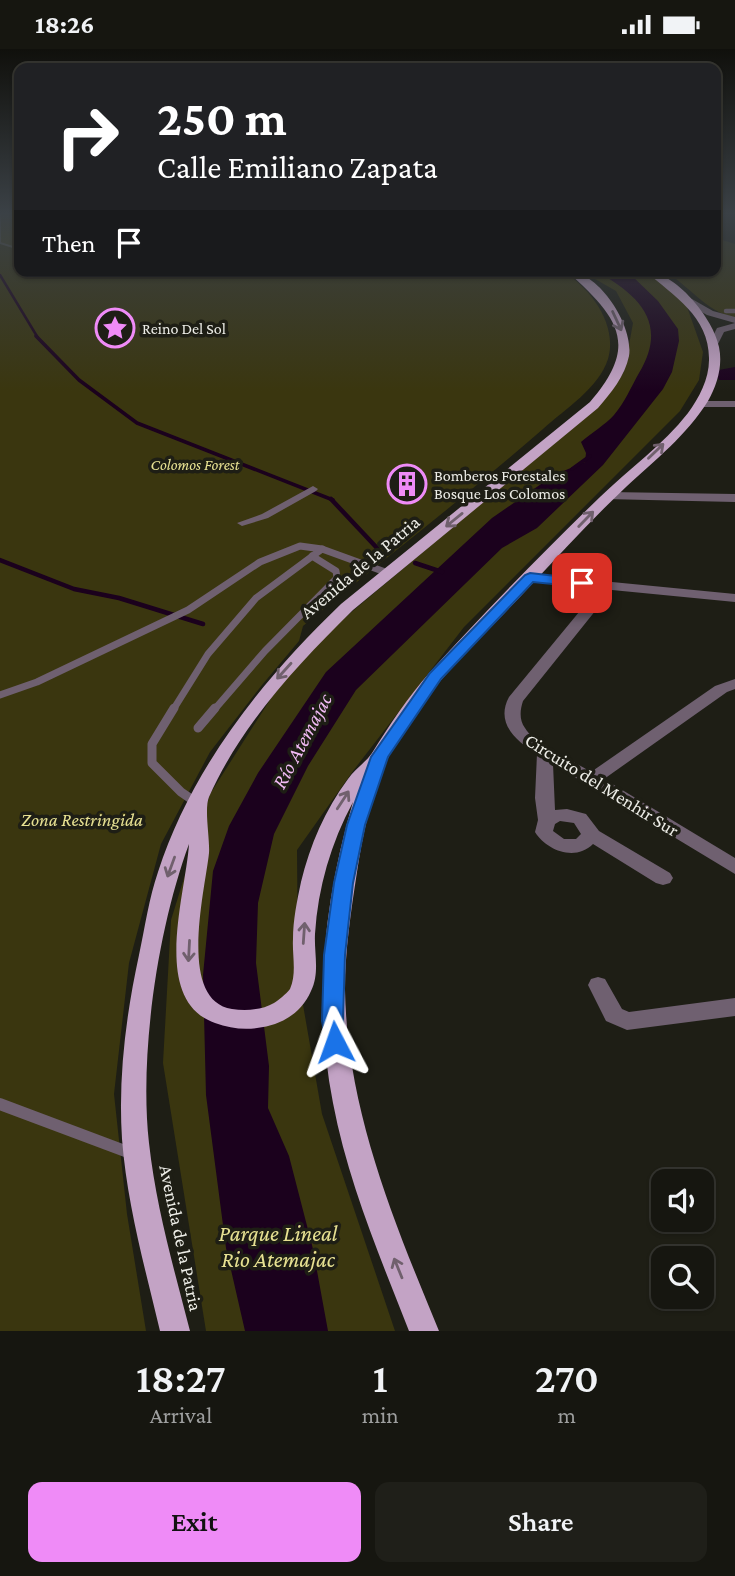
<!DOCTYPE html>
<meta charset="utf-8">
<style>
:root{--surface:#161610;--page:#1f1f19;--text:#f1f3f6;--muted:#9e9f9f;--line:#353530;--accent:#ef8bf7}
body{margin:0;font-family:"Crimson Pro",serif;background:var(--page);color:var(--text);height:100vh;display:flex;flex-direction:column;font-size:26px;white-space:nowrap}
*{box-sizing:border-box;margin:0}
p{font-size:23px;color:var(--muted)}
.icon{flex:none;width:38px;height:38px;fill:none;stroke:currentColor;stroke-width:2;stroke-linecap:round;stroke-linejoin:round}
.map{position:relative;height:1282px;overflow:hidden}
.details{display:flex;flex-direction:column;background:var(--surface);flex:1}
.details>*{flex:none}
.hud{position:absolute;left:14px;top:14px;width:707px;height:214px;border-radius:14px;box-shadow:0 2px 5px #0004,0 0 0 2px var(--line);background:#202124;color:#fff;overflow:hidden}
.fabs{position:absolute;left:651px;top:1120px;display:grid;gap:14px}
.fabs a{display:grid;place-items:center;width:63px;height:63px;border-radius:14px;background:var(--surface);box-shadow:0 2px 5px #0004,0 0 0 2px var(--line);font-size:35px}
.pin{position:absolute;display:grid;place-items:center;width:60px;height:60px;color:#fff;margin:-30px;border-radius:14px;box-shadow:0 4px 10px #0006}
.me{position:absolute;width:77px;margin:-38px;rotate:356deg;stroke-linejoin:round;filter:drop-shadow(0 0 5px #0008)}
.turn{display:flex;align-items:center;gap:24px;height:147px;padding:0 28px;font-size:32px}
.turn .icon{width:91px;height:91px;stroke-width:2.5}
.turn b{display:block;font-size:49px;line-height:60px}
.then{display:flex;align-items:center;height:66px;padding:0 28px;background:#0003;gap:14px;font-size:26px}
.eta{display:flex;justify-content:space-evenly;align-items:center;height:119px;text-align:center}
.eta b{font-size:42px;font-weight:600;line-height:49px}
.cta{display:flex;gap:14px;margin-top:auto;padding:14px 28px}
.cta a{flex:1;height:80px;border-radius:14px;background:var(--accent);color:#111;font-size:28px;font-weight:600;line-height:80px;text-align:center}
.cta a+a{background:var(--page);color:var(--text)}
.status{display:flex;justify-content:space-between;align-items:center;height:49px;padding:0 35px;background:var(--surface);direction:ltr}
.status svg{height:19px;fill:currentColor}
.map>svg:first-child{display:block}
.green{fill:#3a360f}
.water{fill:#1b011d}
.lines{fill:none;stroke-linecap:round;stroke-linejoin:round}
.stream-far2{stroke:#1b011d;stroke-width:2.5}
.stream-far1{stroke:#1b011d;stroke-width:3.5}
.stream{stroke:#1b011d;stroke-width:4.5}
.river{fill:#1b011d;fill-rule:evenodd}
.building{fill:#4d4916;stroke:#65645a;stroke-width:2}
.service-far3{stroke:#6f6070;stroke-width:4.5}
.service-far2{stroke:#6f6070;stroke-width:7}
.service-far1{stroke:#6f6070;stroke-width:9}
.service{stroke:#6f6070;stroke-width:12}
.pedestrian{fill:#6f6070;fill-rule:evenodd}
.minor{fill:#6f6070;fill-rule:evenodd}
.primary{fill:#c3a3c5;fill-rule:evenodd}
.oneway{stroke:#70606d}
.route{fill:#1a73e8;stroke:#114b97;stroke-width:2}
.labels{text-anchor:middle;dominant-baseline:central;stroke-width:7;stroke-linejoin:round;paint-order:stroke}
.far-poi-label{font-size:16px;fill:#edede7;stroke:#1e1e15;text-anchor:start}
.far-park-label{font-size:16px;font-style:italic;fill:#e7e192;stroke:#1e1e15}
.street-label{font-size:19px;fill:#edede7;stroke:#1e1e15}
.park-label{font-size:19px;font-style:italic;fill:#e7e192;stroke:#1e1e15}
.water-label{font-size:21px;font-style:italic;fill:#f1baf4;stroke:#1e1e15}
.near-park-label{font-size:23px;font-style:italic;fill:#e7e192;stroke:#1e1e15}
</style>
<div class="status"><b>18:26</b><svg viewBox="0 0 49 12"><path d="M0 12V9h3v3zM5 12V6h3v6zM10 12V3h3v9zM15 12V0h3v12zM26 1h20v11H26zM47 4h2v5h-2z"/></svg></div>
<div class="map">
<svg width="735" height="1282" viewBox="0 0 735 1282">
<rect width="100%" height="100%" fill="#1e1e15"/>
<!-- green -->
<g class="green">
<path d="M0,163h19v59h543c29,17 56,54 46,88 -9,29 -43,50 -65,70 -78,68 -160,131 -240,197l-4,15 -37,44 -52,67 -49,92 -32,119 -15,131 13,120 19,117h-146z"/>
<path d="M716,189l19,6v74c-30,-7 -45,-32 -71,-47h52z"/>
<polygon points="581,222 647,222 686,255 703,303 699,331 680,362 464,578 353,722 297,801 298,927 322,1065 395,1282 206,1282 163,1014 171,871 210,745 275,643 329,582 598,356 624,323 633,274 616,242"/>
</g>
<!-- water -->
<path class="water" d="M596,222l33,2 29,28 20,28 1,12 -7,31 -9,17 -60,76 -66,63 -35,20 -146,142 -48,76 -34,68 -16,69 -2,60 13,103 -1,42 21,48 24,93 15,82h-83l-19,-83 -20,-153 -3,-120 10,-104 16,-45 29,-53 68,-101 166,-154 62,-43 31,-13 1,-9 -5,-11c10,-9 24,-17 33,-27 11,-13 17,-28 25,-42 30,-50 0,-78 -43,-102z"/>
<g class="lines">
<!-- stream-far2 -->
<polyline class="stream-far2" points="0,226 38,289"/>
<!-- stream-far1 -->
<g class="stream-far1">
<polyline points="36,287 79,331 137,374 333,451"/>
<polyline points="572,420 590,407"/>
</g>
<!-- stream -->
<g class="stream">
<polyline points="331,450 377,499"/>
<polyline points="0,511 74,540 119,549 203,575"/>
<polyline points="415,514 442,523"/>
</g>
<!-- river -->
<polygon class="river" points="735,318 735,331 719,331 716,326 719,321"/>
</g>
<!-- building -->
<polygon class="building" points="0,163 19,163 19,200 0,194"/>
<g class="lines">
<!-- service-far3 -->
<polyline class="service-far3" points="726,262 735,262"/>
<!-- service-far2 -->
<g class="service-far2">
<polyline points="0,646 37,633 188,561 260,513 300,497 322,500"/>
<polyline points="173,661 208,605 256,549 322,500 388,524"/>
<polyline points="214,661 265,602 337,529 336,522 312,507"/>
</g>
<!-- service-far1 -->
<g class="service-far1">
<polyline points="174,659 152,695 152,714 181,743 197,754"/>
<polyline points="198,679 215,659"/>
</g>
<!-- service -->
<polyline class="service" points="0,1055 133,1105"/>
<!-- pedestrian -->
<polygon class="pedestrian" points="313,437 318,440 316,442 268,469 242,477 237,474 262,465"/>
<!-- minor -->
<g class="minor">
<polygon points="686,250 692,250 713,262 735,268 735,274 707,266 686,254"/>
<polygon points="735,274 735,280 724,283 716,299 710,299 708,297 717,279"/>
<polygon points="735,352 735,358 701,358 696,355 701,352"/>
<polygon points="609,443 735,445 735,453 605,450 605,444"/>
<path d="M530,525l205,20v8l-123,-12 -89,111c-3,9 -4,19 2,27 10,17 49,33 66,44l124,-86 20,-7v10l-8,3 -123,87 131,79v16l-182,-110 2,46 12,-1 19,5 13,17 71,42 3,5 -3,5 -7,2 -7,-2 -63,-39c-18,18 -47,6 -58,-12l3,-12 -3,-22 2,-44c-21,-13 -42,-31 -28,-57l89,-108 -73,-8 -2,-3 2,-3zM560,772l14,2 7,11 -5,5h-12l-11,-8 2,-7z"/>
<polygon points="598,928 605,930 622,960 629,963 735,949 735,967 627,981 606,972 588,936 591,930"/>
</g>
<!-- primary -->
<path class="primary" d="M567,222c32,0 67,55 62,85 -4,20 -18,37 -31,52l-245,202c-56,55 -112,115 -144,187 -5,12 1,41 0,56 -4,38 -32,147 23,156 14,2 30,1 42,-6 5,-3 12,-9 16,-14 7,-15 2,-35 3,-50 0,-19 4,-38 8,-57 9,-37 24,-72 47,-103 7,-10 18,-17 24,-26 18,-29 36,-56 58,-81 55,-60 112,-119 170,-175 29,-28 63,-52 88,-84 11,-15 21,-34 21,-53 1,-43 -35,-64 -64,-89 30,0 69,48 74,76 4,19 -2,38 -11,54 -21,34 -53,59 -82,86 -33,31 -64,65 -95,98 -45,49 -97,94 -131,151 -25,41 -36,89 -43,136 -6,39 -12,78 -12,118 2,120 49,232 94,341h-30c-29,-74 -61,-149 -76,-228 -20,-101 -9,-203 20,-301 -22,41 -35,85 -38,132 -1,19 5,39 -4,57 -10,23 -30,34 -54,37 -14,2 -28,0 -42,-5 -65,-23 -29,-129 -26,-179 -31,84 -50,210 -40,299 7,64 25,126 41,188h-30c-15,-63 -33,-127 -38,-192 -4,-62 4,-124 17,-184 6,-28 10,-57 19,-83 34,-105 105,-193 183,-268l249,-202c51,-59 27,-85 -23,-131z"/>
</g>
<!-- one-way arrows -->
<defs><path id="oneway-shaft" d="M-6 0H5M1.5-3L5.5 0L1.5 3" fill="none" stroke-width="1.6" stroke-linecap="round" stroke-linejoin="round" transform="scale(1.75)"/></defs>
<g class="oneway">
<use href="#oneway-shaft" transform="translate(617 272) rotate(65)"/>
<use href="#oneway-shaft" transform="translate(656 402) rotate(-44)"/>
<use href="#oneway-shaft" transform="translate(586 470) rotate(-46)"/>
<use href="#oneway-shaft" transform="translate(454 471) rotate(141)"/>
<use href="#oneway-shaft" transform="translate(284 622) rotate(132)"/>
<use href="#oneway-shaft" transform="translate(343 751) rotate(-57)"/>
<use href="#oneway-shaft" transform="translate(171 818) rotate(110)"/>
<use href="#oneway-shaft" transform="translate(304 884) rotate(-86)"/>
<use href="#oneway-shaft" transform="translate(189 902) rotate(93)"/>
<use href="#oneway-shaft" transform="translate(398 1219) rotate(-112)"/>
</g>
<!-- sky -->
<linearGradient id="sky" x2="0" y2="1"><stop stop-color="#10100c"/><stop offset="0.48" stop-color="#3b4146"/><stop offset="1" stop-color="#3b4146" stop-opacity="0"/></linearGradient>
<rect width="735" height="342" fill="url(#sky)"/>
<!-- route -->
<polygon class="route" points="530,524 582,530 589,534 582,538 533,533 441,630 388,708 365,776 353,834 345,906 343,972 346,993 343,999 335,1002 327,999 322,972 324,906 334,834 347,776 371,708 430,624 525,526"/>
<!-- icons -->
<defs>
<symbol id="sight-ring" viewBox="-11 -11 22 22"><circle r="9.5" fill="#1e1e15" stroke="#ef8bf7" stroke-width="1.5"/><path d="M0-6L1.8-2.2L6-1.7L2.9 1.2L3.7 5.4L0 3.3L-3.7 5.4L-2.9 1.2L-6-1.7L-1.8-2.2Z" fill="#ef8bf7"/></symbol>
<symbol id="building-ring" viewBox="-11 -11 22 22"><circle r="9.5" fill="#1e1e15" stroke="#ef8bf7" stroke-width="1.5"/><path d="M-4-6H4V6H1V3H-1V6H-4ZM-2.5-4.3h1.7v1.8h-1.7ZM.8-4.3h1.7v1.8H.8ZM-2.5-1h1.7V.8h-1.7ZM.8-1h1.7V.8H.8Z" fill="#ef8bf7"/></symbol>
</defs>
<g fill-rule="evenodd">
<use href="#sight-ring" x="93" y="257" width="44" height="44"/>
<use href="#building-ring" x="385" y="413" width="44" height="44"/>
</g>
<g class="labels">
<!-- far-poi labels -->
<g class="far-poi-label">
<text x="142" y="279">Reino Del Sol</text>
<text x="434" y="426">Bomberos Forestales<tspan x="434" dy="18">Bosque Los Colomos</tspan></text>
</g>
<!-- far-park labels -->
<g class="far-park-label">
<text x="195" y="415">Colomos Forest</text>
</g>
<!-- street labels -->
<g class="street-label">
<text transform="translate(360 518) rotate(-40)">Avenida de la Patria</text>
<text transform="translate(602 736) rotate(32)">Circuito del Menhir Sur</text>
<text transform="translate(181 1189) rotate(78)">Avenida de la Patria</text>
</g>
<!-- park labels -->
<g class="park-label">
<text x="82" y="770">Zona Restringida</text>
</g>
<!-- water labels -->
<g class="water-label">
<text transform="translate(302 692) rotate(-62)">Río Atemajac</text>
</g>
<!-- near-park labels -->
<g class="near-park-label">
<text x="278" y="1184">Parque Lineal<tspan x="278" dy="26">Rio Atemajac</tspan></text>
</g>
</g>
</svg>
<div class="fabs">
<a><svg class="icon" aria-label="sound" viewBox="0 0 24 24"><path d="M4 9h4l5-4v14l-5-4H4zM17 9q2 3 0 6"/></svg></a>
<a><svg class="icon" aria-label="search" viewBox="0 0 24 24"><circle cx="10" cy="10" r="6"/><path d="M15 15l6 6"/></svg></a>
</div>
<div class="pin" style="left:582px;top:534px;background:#d93025"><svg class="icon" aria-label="arrive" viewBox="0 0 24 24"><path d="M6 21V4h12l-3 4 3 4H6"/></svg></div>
<svg class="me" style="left:335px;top:993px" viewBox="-20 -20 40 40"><path d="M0-17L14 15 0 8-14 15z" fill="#1a73e8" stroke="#fff" stroke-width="4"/></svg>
<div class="hud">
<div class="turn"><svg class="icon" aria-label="right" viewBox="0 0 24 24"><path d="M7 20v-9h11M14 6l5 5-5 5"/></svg><div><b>250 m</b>Calle Emiliano Zapata</div></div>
<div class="then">Then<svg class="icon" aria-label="arrive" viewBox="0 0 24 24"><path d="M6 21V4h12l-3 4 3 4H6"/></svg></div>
</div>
</div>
<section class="details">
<div class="eta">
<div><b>18:27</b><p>Arrival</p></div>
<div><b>1</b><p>min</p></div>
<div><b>270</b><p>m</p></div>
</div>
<div class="cta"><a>Exit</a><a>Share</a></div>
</section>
